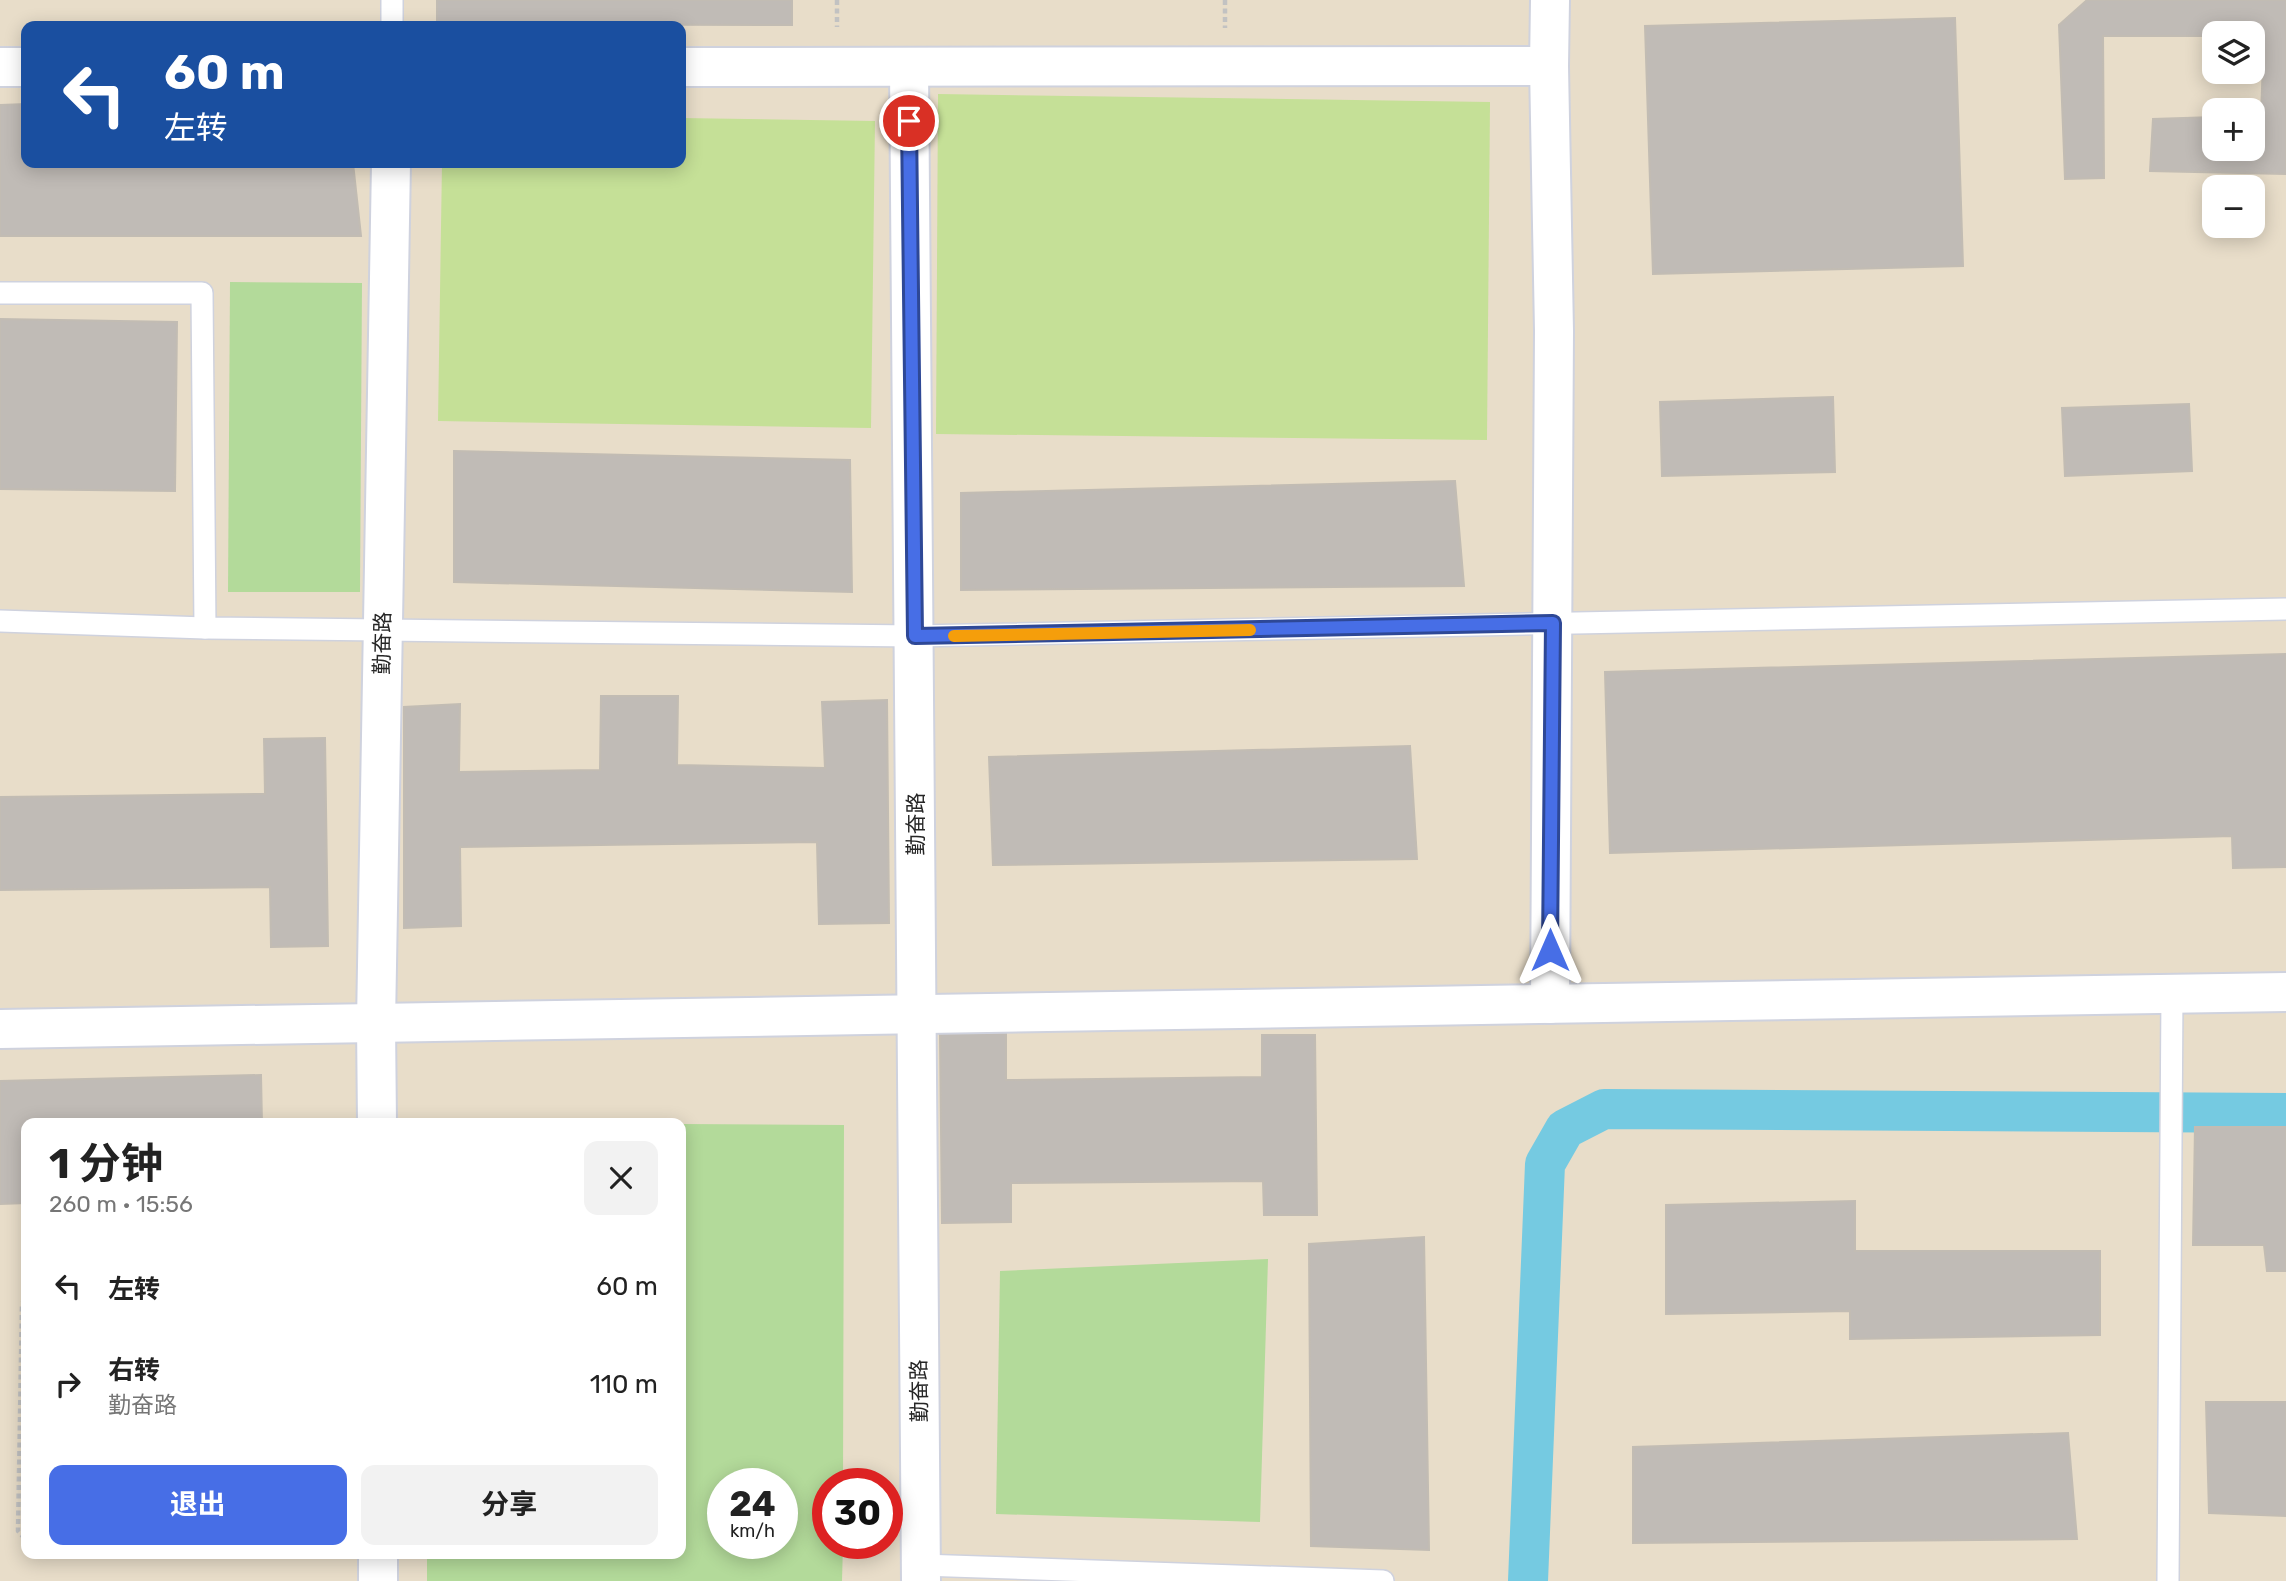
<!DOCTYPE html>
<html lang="zh">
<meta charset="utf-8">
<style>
:root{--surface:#fff;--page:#f2f2f2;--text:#222;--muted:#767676;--accent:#476ee6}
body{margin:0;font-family:Rubik,"Noto Sans SC",sans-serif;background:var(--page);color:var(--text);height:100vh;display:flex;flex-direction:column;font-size:26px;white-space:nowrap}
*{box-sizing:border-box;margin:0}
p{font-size:23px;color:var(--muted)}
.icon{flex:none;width:38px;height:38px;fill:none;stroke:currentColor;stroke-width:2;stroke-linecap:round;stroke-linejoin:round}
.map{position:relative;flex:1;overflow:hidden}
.sheet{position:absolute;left:21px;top:1118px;width:665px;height:441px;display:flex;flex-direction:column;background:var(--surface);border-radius:14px;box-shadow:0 4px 18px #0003}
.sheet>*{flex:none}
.guide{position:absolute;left:21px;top:21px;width:665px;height:147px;border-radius:14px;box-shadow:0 4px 18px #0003;background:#1a4fa0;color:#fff;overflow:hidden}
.fabs{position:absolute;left:2202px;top:21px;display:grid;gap:14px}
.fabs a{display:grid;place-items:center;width:63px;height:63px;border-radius:14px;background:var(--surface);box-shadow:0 4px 18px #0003;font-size:35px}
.speed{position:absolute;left:707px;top:1468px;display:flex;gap:14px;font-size:35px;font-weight:700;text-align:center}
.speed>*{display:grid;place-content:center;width:91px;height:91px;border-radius:50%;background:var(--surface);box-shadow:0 4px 18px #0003;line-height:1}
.speed small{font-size:18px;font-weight:400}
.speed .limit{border:10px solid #d22;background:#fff;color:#111}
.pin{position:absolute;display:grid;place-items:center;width:60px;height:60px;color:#fff;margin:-30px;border:4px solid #fff;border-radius:50%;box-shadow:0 2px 7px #0007}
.me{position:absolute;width:77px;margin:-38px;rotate:0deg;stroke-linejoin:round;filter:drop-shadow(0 0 5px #0008)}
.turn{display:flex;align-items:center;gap:24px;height:147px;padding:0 28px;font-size:32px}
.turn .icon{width:91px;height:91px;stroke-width:2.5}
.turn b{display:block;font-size:49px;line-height:60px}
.round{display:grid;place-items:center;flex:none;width:74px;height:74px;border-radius:14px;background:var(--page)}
.overview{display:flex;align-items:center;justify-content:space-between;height:119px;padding:0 28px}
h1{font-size:42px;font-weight:700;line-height:52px}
.primary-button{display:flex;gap:14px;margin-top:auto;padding:14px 28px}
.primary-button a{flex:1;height:80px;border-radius:14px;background:var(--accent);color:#fff;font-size:28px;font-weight:700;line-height:80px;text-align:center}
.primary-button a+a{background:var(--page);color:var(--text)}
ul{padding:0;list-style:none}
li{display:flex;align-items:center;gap:21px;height:98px;padding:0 28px}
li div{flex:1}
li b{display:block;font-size:26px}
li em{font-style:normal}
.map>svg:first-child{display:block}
.education{fill:#e8ddc9;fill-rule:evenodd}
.green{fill:#b3da9a;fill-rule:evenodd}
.pitch{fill:#c5e097}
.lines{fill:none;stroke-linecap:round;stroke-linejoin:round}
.canal{stroke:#75cae1;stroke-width:40}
.building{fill:#c0bbb6;stroke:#c2bcb3;stroke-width:2}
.service-casing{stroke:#cfd2de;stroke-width:24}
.minor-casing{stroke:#cfd2de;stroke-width:42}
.path{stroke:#c2c2c2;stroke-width:4.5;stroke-dasharray:5 3.5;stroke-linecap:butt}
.service{stroke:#fff;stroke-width:21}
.minor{stroke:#fff;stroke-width:38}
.route-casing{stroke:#2e4896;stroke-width:18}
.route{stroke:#476ee6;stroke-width:12}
.slow{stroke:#f59e0b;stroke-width:12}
.labels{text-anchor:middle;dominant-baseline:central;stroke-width:5;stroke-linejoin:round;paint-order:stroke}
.street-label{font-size:21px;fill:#262626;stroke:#fff}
</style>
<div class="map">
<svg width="2286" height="1581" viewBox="0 0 2286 1581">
<rect width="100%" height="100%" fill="#e8e1d9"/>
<!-- education -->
<path class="education" d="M0,0h2286v1581h-2286zM26,26h655v137h-655zM2214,33h38v39h-38zM2214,110h38v39h-38zM2214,187h38v39h-38zM26,1124h655v430h-655zM723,1484h59v60h-59zM828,1484h59v60h-59z"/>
<!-- green -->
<g class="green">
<polygon points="230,282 362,283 360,592 228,592"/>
<path d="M681,1124l163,1 -1,359h-15v60h15l-1,37h-415v-27h254zM723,1484h59v60h-59z"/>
<polygon points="1268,1259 1260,1522 996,1514 1000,1271"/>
</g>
<!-- pitch -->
<g class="pitch">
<polygon points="938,94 1490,102 1487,440 936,434"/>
<polygon points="681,118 875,121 871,428 438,421 442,163 681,163"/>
</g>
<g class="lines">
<!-- canal -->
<polyline class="canal" points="1528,1581 1545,1164 1565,1129 1604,1109 2286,1113"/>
</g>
<!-- building -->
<g class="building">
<polygon points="437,0 792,0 792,25 437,24"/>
<polygon points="2087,0 2286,0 2286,174 2150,171 2153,119 2214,117 2214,149 2252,149 2252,115 2261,115 2264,35 2214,33 2214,36 2103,36 2104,178 2065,179 2059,25"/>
<polygon points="1955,18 1963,266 1653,274 1645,26"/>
<polygon points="26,104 26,163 353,163 361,236 0,236 0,105"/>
<polygon points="0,319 177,322 175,491 0,489"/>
<polygon points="1833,397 1835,472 1662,476 1660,402"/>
<polygon points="2189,404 2192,471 2065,476 2062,408"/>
<polygon points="454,451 850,460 852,592 454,582"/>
<polygon points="1455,481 1464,586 961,590 961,493"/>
<polygon points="2286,654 2286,867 2233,868 2232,836 1610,853 1605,672"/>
<polygon points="601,696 678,696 677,765 825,768 822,702 887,700 889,923 819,924 817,842 460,847 461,926 404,928 404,707 460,704 459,772 600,770"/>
<polygon points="325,738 328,946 271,947 270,887 0,890 0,797 265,794 264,739"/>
<polygon points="1410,746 1417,859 993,865 989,757"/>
<polygon points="1006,1033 1006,1080 1262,1077 1262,1035 1315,1035 1317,1215 1264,1215 1263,1181 1011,1183 1011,1222 942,1223 940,1034"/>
<polygon points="261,1075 262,1124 26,1124 26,1203 0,1204 0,1081"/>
<polygon points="2195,1127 2286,1127 2286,1271 2267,1271 2264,1245 2193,1245"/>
<polygon points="1855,1201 1855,1251 2100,1251 2100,1335 1850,1339 1850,1311 1666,1314 1666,1205"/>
<polygon points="1424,1237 1429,1550 1311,1546 1309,1244"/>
<polygon points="2206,1402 2286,1402 2286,1516 2209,1513"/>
<polygon points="2068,1433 2077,1539 1633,1543 1633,1447"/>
</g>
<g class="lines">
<defs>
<g id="service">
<polyline points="392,0 392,26"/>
<polyline points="0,293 202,293 205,628"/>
<polyline points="0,621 205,628 915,636 2286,609"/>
<polyline points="921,1565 1383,1581"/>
<polyline points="2168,1581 2172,994"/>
</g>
<g id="minor">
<polyline points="1550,0 1549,66 1554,331 1550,1004"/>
<polyline points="0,67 26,67"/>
<polyline points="681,67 1549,66"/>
<polyline points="909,67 921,1581"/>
<polyline points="0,1029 2286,992"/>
<polyline points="377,1124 376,1023 391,163"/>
<polyline points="378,1581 378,1554"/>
</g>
</defs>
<!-- service casing -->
<use href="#service" class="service-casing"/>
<!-- minor casing -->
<use href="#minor" class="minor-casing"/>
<!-- path -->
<g class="path">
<polyline points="837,0 837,27"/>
<polyline points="1225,0 1225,28"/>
<polyline points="26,1300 22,1303 18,1531 26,1540"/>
<polyline points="208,1554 340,1555"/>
</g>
<!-- service -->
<use href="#service" class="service"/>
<!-- minor -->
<use href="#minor" class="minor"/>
</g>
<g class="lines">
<defs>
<polyline id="route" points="909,121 915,636 1553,623 1550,950"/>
</defs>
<!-- route casing -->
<use href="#route" class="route-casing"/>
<!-- route -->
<use href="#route" class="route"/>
<!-- slow -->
<polyline class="slow" points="954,636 1250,630"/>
</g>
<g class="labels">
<!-- street labels -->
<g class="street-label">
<text transform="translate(382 643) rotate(-89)">勤奋路</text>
<text transform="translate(915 824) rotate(-90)">勤奋路</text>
<text transform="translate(919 1391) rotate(-91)">勤奋路</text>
</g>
</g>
</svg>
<div class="fabs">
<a><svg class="icon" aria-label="layers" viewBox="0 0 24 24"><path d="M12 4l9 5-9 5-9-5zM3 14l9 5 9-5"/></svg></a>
<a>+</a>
<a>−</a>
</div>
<div class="speed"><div>24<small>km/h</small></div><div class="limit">30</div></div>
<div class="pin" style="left:909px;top:121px;background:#d93025"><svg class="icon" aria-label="arrive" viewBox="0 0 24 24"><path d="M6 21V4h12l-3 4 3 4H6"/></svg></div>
<svg class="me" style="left:1550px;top:950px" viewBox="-20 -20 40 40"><path d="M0-17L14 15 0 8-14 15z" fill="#476ee6" stroke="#fff" stroke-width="4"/></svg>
<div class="guide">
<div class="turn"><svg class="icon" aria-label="left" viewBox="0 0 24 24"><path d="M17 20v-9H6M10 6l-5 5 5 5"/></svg><div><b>60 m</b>左转</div></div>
</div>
<section class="sheet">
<div class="overview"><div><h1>1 分钟</h1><p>260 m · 15:56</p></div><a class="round"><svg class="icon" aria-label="close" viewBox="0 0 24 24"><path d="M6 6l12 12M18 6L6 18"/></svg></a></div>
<ul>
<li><svg class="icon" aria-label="left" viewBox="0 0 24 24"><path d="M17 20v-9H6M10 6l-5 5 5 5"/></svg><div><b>左转</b></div><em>60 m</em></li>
<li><svg class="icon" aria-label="right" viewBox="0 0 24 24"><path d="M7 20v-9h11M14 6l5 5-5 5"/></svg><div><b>右转</b><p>勤奋路</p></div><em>110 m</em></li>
</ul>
<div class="primary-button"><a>退出</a><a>分享</a></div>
</section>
</div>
